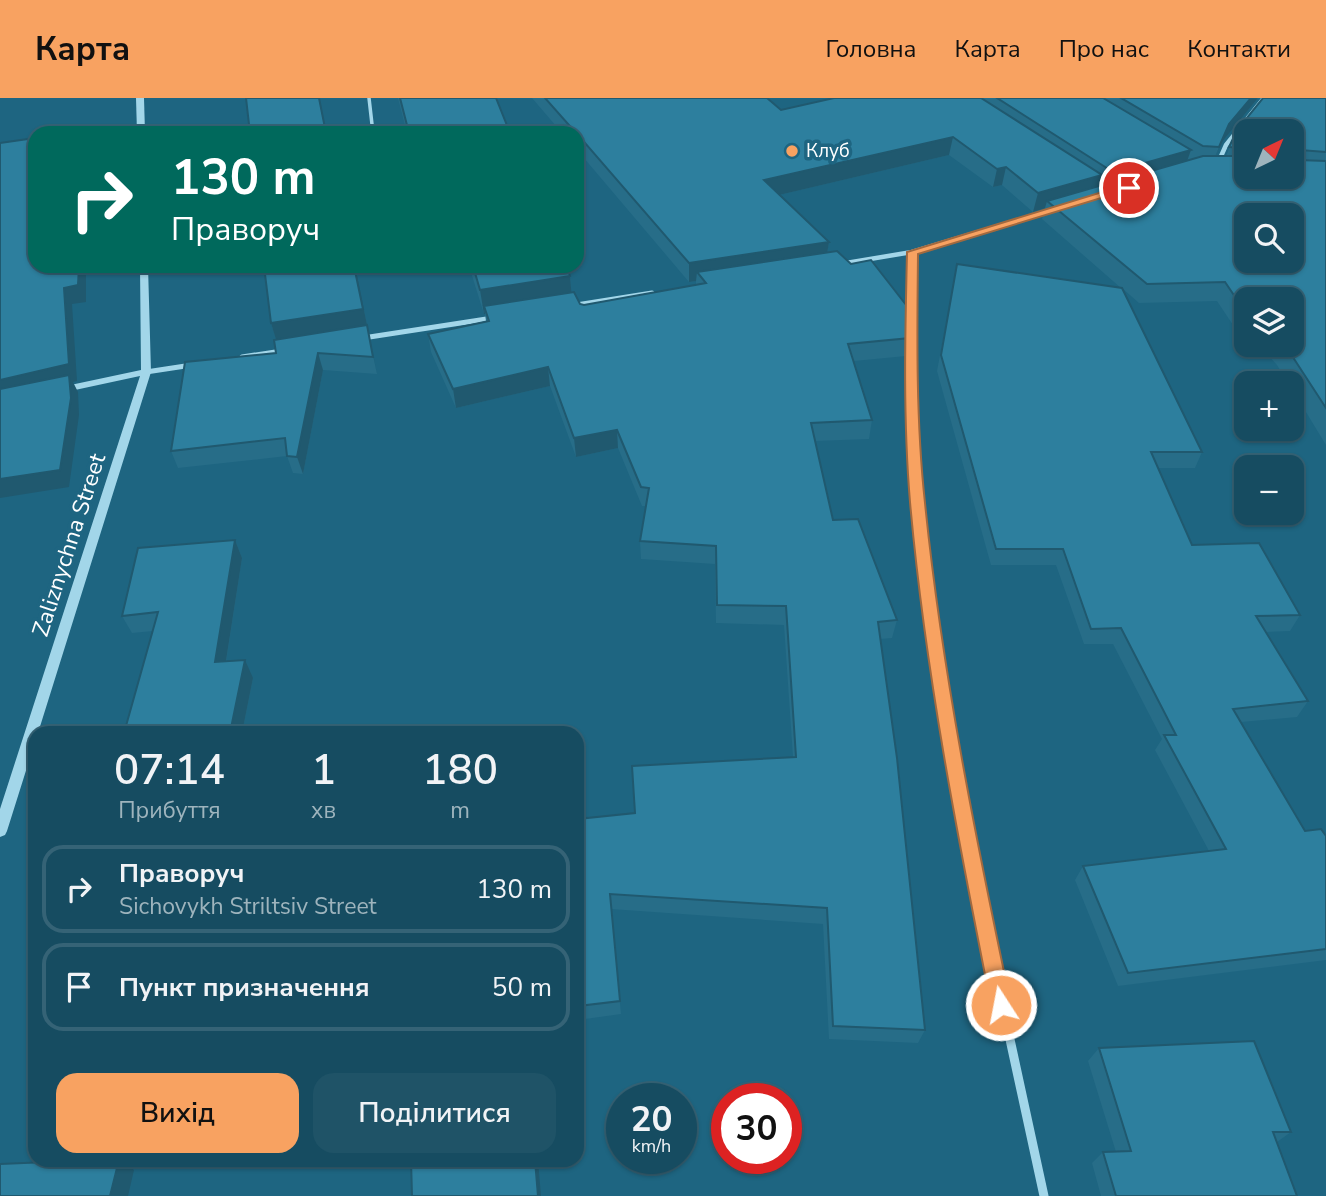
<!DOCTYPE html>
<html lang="uk">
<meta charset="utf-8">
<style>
:root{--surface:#164c61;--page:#1f5367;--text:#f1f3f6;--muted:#9eb4bd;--line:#356376;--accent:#f8a261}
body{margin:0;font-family:"Nunito Sans",sans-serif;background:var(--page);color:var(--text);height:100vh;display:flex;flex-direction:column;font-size:26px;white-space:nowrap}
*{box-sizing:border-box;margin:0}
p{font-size:23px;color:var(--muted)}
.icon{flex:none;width:38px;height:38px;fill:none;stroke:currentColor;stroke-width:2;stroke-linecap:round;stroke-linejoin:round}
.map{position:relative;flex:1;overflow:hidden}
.panel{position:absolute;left:28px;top:628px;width:556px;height:441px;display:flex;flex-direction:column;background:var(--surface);border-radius:21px;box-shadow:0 2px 5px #0004,0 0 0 2px var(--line)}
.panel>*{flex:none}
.top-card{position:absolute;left:28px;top:28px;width:556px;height:147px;border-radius:21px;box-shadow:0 2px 5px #0004,0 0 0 2px var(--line);background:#00695c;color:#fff;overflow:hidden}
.needle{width:46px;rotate:43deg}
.tools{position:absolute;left:1234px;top:21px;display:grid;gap:14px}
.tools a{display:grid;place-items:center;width:70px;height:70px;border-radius:14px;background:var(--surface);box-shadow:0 2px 5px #0004,0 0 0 2px var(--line);font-size:35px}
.speed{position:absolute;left:606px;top:985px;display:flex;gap:14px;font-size:35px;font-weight:700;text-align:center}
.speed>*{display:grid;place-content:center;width:91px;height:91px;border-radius:50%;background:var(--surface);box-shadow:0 2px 5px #0004,0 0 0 2px var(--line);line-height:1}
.speed small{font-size:18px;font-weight:400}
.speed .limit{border:10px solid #d22;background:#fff;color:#111}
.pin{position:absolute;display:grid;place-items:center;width:60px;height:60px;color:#fff;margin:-30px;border:4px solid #fff;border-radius:50%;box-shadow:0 2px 7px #0007}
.me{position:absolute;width:77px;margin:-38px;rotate:349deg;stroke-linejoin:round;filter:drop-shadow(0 0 5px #0008)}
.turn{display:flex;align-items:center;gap:24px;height:147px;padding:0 28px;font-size:32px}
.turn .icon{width:91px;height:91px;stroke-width:2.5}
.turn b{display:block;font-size:49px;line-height:60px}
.eta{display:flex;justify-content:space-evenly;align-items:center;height:119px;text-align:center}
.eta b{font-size:42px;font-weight:600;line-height:49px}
.action{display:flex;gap:14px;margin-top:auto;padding:14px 28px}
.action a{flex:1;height:80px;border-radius:21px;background:var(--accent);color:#111;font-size:28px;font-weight:600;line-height:80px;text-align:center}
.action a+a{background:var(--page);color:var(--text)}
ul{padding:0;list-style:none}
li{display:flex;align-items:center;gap:21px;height:88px;margin:0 14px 10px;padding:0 14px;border:4px solid var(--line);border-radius:21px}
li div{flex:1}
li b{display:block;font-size:26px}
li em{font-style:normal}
header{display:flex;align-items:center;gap:42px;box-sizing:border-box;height:98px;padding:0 35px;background:var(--accent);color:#111}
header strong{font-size:33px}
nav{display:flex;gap:38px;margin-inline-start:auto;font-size:24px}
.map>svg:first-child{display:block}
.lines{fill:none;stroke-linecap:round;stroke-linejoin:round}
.service{stroke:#a2d6e9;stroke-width:3.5}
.minor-far3{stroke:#a2d6e9;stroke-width:4.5}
.minor-far2{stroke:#a2d6e9;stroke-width:5}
.minor-far1{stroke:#a2d6e9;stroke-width:7}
.minor{stroke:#a2d6e9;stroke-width:9}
.tertiary{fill:#a2d6e9;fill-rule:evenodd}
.wall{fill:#276d88;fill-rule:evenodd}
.shaded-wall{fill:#20596f}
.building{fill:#2d7f9e;stroke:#20596f;stroke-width:2;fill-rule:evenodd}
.route{fill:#f8a261;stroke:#a1693f;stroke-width:2}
.poi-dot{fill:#f8a261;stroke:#1e6581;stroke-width:2.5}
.labels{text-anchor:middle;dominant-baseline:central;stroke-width:7;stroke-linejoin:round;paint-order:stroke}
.far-poi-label{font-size:19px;fill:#fff;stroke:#1e6581;text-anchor:start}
.street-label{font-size:23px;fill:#fff;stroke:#1e6581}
</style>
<header>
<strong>Карта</strong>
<nav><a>Головна</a><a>Карта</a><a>Про нас</a><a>Контакти</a></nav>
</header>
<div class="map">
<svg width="1326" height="1098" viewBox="0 0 1326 1098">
<rect width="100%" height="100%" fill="#1e6581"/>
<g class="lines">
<!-- service -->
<polyline class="service" points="369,0 373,35"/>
<!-- minor-far3 -->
<g class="minor-far3">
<polyline points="1218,65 1226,47 1264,0"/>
<polyline points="840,166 912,154 1052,112"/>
<polyline points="912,191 912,154"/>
</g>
<!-- minor-far2 -->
<g class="minor-far2">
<polyline points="912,190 911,273 920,429"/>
<polyline points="570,208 652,195"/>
<polyline points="363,240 493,220"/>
<polyline points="242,259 282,253"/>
<polyline points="146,274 192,267"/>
</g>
<!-- minor-far1 -->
<polyline class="minor-far1" points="920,428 929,511 963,727"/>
<!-- minor -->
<polyline class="minor" points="963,725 1044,1098"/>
<!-- tertiary -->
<g class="tertiary">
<polygon points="136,0 144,0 145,35 137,35"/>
<polygon points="140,168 148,168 151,274 38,635 35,635 35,644 7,733 5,737 0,739 0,711 140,278 61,295 56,292 61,289 141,272"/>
</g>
</g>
<!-- wall -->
<g class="wall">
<polygon points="398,0 496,0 510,35 407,35"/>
<path d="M532,0h235l14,12 53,-12h424l-36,44 -6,14h10l11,-26 89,-32v347l-34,-56v-6h-4l-11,-18 -18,-20h33l-46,-46v34l-7,1 -22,-33 -78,2 -17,-15 80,164 -7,16h-37l34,77 108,70 -10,16 -25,1 43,69 -11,16 -56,5 64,109 21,5v124l-208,26 -43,-106 8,-14 126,-15 -54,-101 7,-11 -49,-95h-29l-28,-79h-65l-54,-194 20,-107 164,24 -79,-69 3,-11 -12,4 -31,-27 -9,2 -44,-32 -170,40 50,47 -2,11 83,85 -4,18 -52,5 18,59 -3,19 -54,2 18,79 64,100 -5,18 -12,1 45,391 -7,13 -89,-4 -6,-115 -212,-15 10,105 -43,6v-201l57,-6 158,-56 -9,-132 -68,-2 -1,-59 -74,-5 -1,-18 6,-35h-4l-24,-58 -42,9 -26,-71 -94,22 -25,-56 -3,-18 58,-13 -1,-7h-1l-15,-48h97l4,10 1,17 9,11 4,1 112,-20v-4l-7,1 -111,-131v-18h-16zM1246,33l46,46h-46z"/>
<polygon points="355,168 377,276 323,272 303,376 293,375 287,358 178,370 171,353 276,255 276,241 271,225"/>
<polygon points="235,442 242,460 226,564 253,580 242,635 124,635 153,533 132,535 122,518"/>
<polygon points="1099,950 1291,1034 1277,1044 1297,1098 1101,1098 1092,1065 1103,1054 1116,1054 1088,963"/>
</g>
<!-- shaded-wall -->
<g class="shaded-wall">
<polygon points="1251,0 1258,0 1222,44 1212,66 1229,26"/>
<polygon points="953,39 949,57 762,101 764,82"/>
<polygon points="1191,52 1185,69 1108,92 1113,74"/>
<polygon points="1006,69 1002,87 993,89 997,71"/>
<polygon points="1102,77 1097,95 1047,103 1045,110 1033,114 1038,95"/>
<polygon points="829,144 826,162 697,174 696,183 689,184 689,165"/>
<polygon points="79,168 86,168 86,204 72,206 77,283 73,284 78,294 79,317 69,389 0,400 0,282"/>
<polygon points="355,168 377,276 368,234 278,248 271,225"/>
<polygon points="570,178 572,202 484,208 485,216 484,216 480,192"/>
<polygon points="318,255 323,272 303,376 297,359"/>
<polygon points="548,269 550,288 456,310 453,291"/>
<polygon points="617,332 618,350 576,359 574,340"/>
<polygon points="235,442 242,460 223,582 215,564"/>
<polygon points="245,562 253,580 242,635 230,635"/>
<polygon points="119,1062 121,1062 134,1072 128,1098 110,1098"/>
<polygon points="535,1062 538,1062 541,1098 538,1098"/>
</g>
<!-- building -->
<g class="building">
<polygon points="246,0 319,0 326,35 250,35"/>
<polygon points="400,0 496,0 510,35 409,35"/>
<polygon points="545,0 767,0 781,12 834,0 981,0 1102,77 1038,95 1006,69 997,71 953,39 764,82 829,144 689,165 578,37 578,35 576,35"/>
<polygon points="997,0 1103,0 1191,52 1113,74"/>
<polygon points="1121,0 1251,0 1229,26 1219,49 1203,48"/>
<path d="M1263,0h63v54l-26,-2 -5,4 4,6 27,1v247l-41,-63h7v-46h-46v14l-21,-31 -78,2 -100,-83 156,-45h43v21h46v-46h-46v17l-17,-1 8,-17zM1246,117h46v46h-46z"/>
<polygon points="35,40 35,168 79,168 78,187 64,190 69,266 0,282 0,45"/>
<polygon points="837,153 851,166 871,162 910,212 910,240 848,246 872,322 811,325 833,422 858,421 897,522 878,524 897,660 925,932 833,928 827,810 610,796 620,903 578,908 578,721 635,715 632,668 796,659 786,508 717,507 716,448 640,443 649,390 641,389 617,332 574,340 548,269 453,291 428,236 489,223 484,208 574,194 580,206 584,207 706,185 697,174"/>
<polygon points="957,166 1122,190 1202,354 1151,354 1192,447 1259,445 1300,517 1256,518 1308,603 1233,611 1305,733 1321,731 1326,738 1326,851 1128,875 1083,768 1226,751 1164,637 1176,637 1121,530 1091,531 1063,451 996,451 941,257"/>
<polygon points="264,168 354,168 363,211 271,225"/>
<polygon points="473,168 566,168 570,178 480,192"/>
<polygon points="367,227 373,259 318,255 297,359 287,358 285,340 171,353 185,264 276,255 274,242"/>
<polygon points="69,277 71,300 60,372 0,381 0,291"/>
<polygon points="235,442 215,564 245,562 230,635 124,635 158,514 122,518 138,450"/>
<polygon points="35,898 35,912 31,913"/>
<polygon points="1254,943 1291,1034 1273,1034 1297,1098 1116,1098 1103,1054 1131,1053 1099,950"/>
<polygon points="96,1062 119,1062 110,1098 0,1098 0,1066"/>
<polygon points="411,1062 535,1062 538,1098 412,1098"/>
</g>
<!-- route -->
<path class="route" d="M1125,87l9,3 -216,66c-1,83 -2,167 7,249 17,169 51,336 86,502l-3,7 -7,3 -8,-3 -2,-7c-33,-166 -66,-334 -81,-503 -7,-83 -5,-166 -3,-250z"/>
<!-- markers -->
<circle class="poi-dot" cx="792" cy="53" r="7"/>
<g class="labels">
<!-- far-poi labels -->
<g class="far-poi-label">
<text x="806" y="53">Клуб</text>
</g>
<!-- street labels -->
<g class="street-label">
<text transform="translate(69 447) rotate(-72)">Zaliznychna Street</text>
</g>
</g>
</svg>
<div class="tools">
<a><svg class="needle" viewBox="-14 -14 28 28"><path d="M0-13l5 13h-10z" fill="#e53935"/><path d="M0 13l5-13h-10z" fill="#9eb4bd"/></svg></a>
<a><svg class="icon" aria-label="search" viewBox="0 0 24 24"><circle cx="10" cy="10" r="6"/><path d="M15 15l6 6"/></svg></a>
<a><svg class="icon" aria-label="layers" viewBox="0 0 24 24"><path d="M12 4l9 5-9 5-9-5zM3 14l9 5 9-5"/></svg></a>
<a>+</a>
<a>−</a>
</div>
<div class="speed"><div>20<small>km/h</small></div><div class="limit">30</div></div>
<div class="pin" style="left:1129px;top:90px;background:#d93025"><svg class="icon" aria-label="arrive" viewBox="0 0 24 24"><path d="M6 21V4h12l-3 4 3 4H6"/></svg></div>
<svg class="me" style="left:1001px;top:907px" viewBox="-20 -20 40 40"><circle r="17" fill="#f8a261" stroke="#fff" stroke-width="3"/><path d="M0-11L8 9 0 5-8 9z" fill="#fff"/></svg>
<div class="top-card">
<div class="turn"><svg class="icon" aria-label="right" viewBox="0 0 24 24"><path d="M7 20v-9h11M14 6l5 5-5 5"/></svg><div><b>130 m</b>Праворуч</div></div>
</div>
<section class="panel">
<div class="eta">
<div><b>07:14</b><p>Прибуття</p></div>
<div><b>1</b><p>хв</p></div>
<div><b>180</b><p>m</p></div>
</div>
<ul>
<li><svg class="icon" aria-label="right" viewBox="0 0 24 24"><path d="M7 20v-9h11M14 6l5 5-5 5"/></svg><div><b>Праворуч</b><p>Sichovykh Striltsiv Street</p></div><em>130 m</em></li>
<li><svg class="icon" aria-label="arrive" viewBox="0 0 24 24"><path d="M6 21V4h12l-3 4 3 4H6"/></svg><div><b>Пункт призначення</b></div><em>50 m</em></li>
</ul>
<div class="action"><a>Вихід</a><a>Поділитися</a></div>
</section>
</div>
